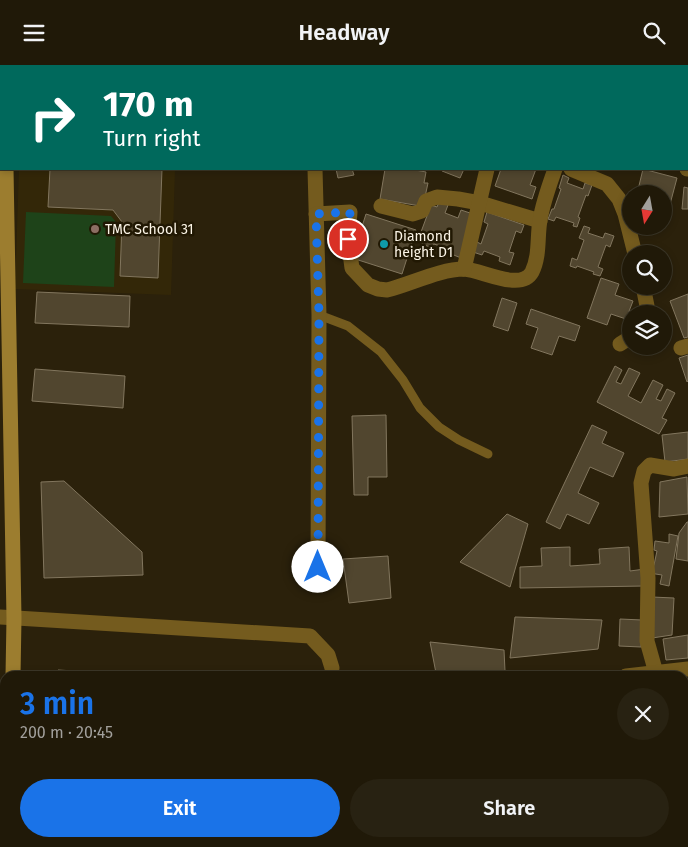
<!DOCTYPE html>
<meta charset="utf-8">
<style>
:root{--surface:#201908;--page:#282212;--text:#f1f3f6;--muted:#a2a09c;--line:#3d3829;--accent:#1a73e8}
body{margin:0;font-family:"Fira Sans",sans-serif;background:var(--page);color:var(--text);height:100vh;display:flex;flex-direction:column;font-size:19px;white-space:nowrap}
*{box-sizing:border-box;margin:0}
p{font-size:16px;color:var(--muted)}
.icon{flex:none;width:28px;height:28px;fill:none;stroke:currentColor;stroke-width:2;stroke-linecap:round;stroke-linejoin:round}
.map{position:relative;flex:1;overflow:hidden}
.panel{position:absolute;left:0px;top:606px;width:689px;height:176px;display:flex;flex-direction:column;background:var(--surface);border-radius:15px 15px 0 0;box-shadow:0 2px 8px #0003,0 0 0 1px var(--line)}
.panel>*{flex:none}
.banner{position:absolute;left:0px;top:0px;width:689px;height:105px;box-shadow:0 2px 8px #0003,0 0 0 1px var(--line);background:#00695c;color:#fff;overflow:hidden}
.needle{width:32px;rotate:191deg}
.buttons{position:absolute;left:622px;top:120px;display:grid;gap:10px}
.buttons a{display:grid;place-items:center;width:50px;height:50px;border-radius:50%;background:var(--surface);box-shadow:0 2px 8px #0003,0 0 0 1px var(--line);font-size:25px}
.pin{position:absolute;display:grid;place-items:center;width:42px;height:42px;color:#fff;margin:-21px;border:2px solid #fff;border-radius:50%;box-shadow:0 1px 5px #0007}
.me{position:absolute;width:55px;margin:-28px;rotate:0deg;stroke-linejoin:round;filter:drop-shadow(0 0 4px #0008)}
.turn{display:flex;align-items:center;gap:18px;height:105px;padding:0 20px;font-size:22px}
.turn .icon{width:65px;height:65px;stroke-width:2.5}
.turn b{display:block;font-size:35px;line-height:42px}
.round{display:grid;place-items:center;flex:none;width:52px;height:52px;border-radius:26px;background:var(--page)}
.headline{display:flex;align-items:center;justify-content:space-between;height:85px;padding:0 20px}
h1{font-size:30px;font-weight:600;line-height:38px;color:var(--accent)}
.action{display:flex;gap:10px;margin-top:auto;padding:10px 20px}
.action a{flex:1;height:58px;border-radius:30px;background:var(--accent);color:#fff;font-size:20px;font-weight:600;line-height:58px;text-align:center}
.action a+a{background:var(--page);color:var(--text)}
header{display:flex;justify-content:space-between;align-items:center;height:65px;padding:0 20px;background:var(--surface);font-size:22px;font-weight:600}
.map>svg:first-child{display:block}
.built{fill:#332708}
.green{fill:#1e4319}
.building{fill:#51462f;stroke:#82765e}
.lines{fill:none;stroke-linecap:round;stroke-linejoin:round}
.lane{stroke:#745b1e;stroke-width:9}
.street{stroke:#745b1e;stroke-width:15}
.secondary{stroke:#9c7d2f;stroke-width:15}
.route{stroke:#1a73e8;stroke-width:9;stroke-dasharray:0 16.2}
.education-dot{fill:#8d6e63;stroke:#211803;stroke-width:2}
.culture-dot{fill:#0f9aa8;stroke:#211803;stroke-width:2}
.labels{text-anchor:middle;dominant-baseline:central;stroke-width:5;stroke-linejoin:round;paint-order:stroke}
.poi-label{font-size:14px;fill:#fbf4e6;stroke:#211803;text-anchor:start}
</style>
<header><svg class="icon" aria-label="menu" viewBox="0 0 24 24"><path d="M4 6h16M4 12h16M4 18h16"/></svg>Headway<svg class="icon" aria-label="search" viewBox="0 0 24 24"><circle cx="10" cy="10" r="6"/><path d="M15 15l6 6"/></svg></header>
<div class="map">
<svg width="688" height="782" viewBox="0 0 688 782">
<rect width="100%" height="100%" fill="#2b210b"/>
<!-- built -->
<polygon class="built" points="19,104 175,104 171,230 15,224"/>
<!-- green -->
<polygon class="green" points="26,147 111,151 116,157 114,222 23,218"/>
<!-- building -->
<g class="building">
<rect x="96" y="0" width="106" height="1"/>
<polygon points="50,104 162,104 158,213 120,211 122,157 113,145 48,142"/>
<polygon points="336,104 352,104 354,110 338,113"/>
<polygon points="385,104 410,104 426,107 424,118 428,118 425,132 420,141 380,134"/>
<polygon points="443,104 464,104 460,113 442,106"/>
<polygon points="501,104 536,104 530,120 536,122 532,134 495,121"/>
<polygon points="643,104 677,113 669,143 664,142 664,129 637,129"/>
<polygon points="563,110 569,113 567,118 583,124 585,118 592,120 588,131 586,130 578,152 580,153 577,162 573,161 574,158 556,152 554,156 548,154 552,144 554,144 561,124 559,123"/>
<polygon points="684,122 688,123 688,144 682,144"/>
<polygon points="439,137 448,140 445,148 458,153 461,145 476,150 461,193 449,188 451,185 434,179 432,183 422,179 426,169 421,167 431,140 437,142"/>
<polygon points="487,147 524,160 521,168 516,166 509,187 514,188 510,200 499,196 500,192 484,186 482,190 473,187 477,177 481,179 488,159 484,157"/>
<polygon points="366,149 416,165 402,209 352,193"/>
<polygon points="584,161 590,163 588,168 603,173 605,168 614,171 610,182 606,180 598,202 603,204 600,211 593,209 594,207 577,201 576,203 570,201 572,193 577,195 584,175 579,173"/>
<polygon points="601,213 619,219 615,230 633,236 626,254 611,249 607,260 587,253"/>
<polygon points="37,227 130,231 129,262 35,258"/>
<polygon points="688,229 688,272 684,273 670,236"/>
<polygon points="502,233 517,238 508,266 493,261"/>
<polygon points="531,244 580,261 575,276 559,271 552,290 531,283 538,263 526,259"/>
<polygon points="688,290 688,316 687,317 679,293"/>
<polygon points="615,301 622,305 616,317 621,319 629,303 640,308 628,331 641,338 653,315 663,320 656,334 661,336 667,324 675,328 662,353 667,355 659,369 597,337"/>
<polygon points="35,304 125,311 123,343 32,336"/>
<polygon points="386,350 387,412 368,412 368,430 354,430 352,351"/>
<polygon points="592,360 607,367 602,378 624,388 613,412 590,402 578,428 599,438 589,459 567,449 560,464 546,457"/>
<polygon points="688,367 688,394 665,397 662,370"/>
<polygon points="687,412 688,449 659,452 660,417"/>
<polygon points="64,416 142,487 143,510 44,513 41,417"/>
<polygon points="507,449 528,459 510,522 460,497"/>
<polygon points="687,457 688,457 688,496 676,494 679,468"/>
<polygon points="669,469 678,471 669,521 660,519 662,510 649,508 654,500 657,486 654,485 655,476 669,478"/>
<polygon points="570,482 570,501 600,499 599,484 629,482 630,506 645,504 645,521 520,523 520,502 542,501 541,483"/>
<polygon points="388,491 391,533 349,538 343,494"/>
<polygon points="652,532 674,533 672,570 652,573"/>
<polygon points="515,552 602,555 598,584 510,593"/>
<polygon points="620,554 642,555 641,582 619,581"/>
<polygon points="688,570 688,593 666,595 663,574"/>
<polygon points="430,577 504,585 505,606 436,608"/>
<polygon points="58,605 91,607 91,611 58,611"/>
<polygon points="91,607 128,609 128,611 91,611"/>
<polygon points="688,618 688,683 684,683 684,619"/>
<polygon points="684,708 688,709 688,727 684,758"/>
<rect x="35" y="778" width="31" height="4"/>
<polygon points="108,778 157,778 156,782 108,782"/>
<polygon points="157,778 206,778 205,782 156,782"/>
<polygon points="206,778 263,778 263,782 205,782"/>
<polygon points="329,778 363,778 363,782 328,782"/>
<polygon points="403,778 423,778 420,782 410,782"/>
<polygon points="460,778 467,778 472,782 455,782"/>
<polygon points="577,778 616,778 615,782 576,782"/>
<polygon points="623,778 643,778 642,782 622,782"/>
<polygon points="660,778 681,778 680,782 659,782"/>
</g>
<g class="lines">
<!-- lane -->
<g class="lane">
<polyline points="319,250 348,261 381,287 403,315 420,343 439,362 459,375 488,389"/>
<polyline points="375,778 376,782"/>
<polyline points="73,782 73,778"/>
</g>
<!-- street -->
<g class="street">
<polyline points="312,0 312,1"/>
<polyline points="578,1 578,0"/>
<polyline points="315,104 319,250 318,502"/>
<polyline points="571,104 607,119 619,134 625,149 635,189"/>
<polyline points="687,104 688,104"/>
<polyline points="381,141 413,149 422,146 426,136 437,132 458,134 480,138 540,156"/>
<path d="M316,149l34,-2 -2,27 4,29 16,17 10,4 9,1c24,-6 53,-21 77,-21 18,1 57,23 68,3 8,-16 5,-35 8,-52 3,-18 9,-34 15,-51"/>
<polyline points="464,204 487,104"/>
<polyline points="643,221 647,241 645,249"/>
<polyline points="620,279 631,272"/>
<polyline points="681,283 688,281"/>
<polyline points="0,552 310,571 328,590 332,603"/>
<polyline points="656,608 647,576 648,513 641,418 644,406 650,400 674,404 688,401"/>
<polyline points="626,611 688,604"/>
</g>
<!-- secondary -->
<g class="secondary">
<polyline points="5,1 5,0"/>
<polyline points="6,104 14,553 13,611"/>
<polyline points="8,782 8,778"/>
</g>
</g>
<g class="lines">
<!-- route -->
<polyline class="route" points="318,502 319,250 316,149 350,147 348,174"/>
</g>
<!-- markers -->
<circle class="education-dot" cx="95" cy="164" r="5"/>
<circle class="culture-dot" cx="384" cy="179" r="5"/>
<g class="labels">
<!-- poi labels -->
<g class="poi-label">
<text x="105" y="164">TMC School 31</text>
<text x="394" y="171">Diamond<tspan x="394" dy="16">height D1</tspan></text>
</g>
</g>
</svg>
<div class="buttons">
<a><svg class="needle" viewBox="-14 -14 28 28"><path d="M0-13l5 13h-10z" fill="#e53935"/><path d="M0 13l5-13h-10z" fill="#a2a09c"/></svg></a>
<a><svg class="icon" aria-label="search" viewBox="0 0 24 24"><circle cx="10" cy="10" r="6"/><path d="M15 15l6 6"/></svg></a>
<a><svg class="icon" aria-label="layers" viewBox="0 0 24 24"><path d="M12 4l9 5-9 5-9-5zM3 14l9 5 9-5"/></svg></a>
</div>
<div class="pin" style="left:348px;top:174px;background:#d93025"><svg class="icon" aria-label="arrive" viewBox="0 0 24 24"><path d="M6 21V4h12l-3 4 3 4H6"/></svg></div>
<svg class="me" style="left:318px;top:502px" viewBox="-20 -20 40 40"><circle r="19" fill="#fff"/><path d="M0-13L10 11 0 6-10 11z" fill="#1a73e8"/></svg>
<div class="banner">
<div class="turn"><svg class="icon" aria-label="right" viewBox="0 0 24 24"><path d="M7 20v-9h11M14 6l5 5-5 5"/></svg><div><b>170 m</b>Turn right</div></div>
</div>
<section class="panel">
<div class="headline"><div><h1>3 min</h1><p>200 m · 20:45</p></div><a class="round"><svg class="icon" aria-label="close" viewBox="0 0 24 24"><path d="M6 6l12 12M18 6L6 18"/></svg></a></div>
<div class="action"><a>Exit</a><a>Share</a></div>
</section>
</div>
